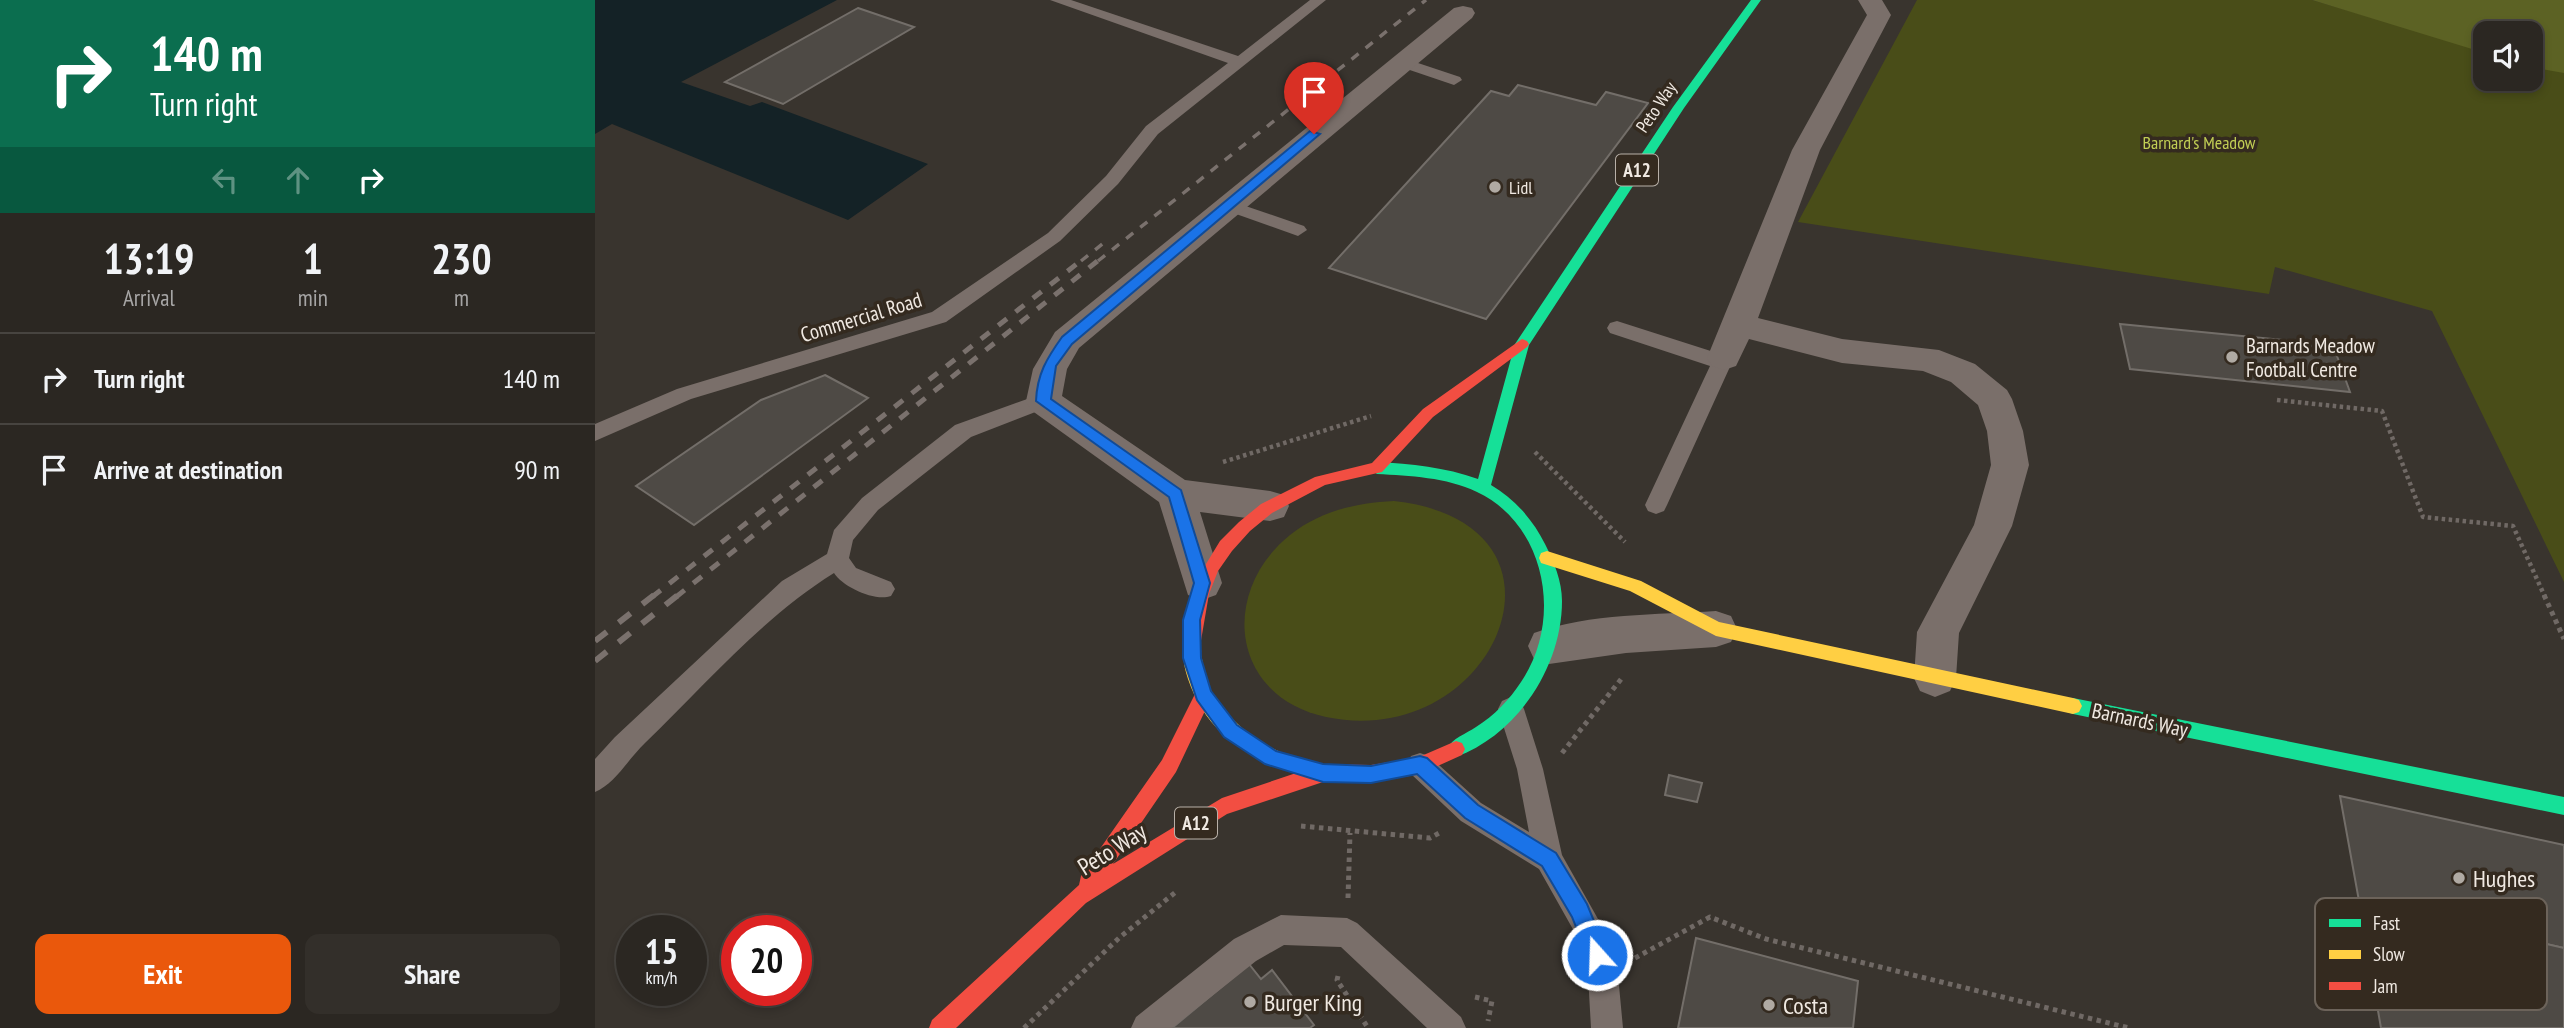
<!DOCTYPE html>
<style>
:root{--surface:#2b2722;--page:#332f2a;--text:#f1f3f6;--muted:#a6a5a5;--line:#474440;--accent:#ea580c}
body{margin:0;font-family:"PT Sans Narrow",sans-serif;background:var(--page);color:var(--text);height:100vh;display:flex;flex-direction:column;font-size:26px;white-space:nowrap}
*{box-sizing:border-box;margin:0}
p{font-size:23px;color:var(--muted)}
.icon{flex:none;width:38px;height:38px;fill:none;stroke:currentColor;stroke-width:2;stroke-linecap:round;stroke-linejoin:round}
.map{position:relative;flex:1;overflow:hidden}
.details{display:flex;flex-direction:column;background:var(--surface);width:595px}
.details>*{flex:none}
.banner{background:#0b6e4f;color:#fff;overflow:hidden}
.buttons{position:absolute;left:1878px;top:21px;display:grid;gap:14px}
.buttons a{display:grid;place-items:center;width:70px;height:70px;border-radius:14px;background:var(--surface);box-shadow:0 4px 10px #0003,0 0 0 2px var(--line);font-size:35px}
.speed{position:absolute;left:21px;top:915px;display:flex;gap:14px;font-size:35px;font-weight:700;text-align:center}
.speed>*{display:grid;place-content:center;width:91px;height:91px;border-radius:50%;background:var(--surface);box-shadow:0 4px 10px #0003,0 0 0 2px var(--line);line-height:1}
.speed small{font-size:18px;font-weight:400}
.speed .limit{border:10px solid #d22;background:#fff;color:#111}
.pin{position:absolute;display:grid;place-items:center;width:60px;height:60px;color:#fff;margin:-72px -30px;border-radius:50% 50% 50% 0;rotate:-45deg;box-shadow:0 0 7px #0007}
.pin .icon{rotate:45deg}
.me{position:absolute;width:77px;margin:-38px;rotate:340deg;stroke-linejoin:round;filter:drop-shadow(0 0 5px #0008)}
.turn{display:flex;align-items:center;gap:24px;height:147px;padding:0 35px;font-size:32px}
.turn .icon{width:91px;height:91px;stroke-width:2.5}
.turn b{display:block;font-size:49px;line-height:60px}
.lanes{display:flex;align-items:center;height:66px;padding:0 35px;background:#0003;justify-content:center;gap:35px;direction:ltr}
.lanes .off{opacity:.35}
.eta{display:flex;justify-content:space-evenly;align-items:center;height:119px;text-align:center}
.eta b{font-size:42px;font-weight:700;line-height:49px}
.cta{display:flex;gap:14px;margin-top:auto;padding:14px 35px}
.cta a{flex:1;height:80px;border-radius:14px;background:var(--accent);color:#fff;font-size:28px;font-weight:700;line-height:80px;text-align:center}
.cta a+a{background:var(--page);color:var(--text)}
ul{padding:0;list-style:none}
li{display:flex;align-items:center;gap:21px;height:91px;padding:0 35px;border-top:2px solid var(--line)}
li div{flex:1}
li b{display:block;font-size:26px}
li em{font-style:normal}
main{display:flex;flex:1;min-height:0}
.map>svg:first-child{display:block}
.green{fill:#494d18}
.forest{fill:#5c6224}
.water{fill:#142226}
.building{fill:#4e4a45;stroke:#736e69;stroke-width:2}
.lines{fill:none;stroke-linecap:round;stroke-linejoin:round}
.path-far1{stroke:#706965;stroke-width:4.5;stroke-dasharray:3.5 3.5;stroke-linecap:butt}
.path{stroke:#706965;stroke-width:5;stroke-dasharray:4.5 4.5;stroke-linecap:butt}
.lane{fill:#7a6f6a;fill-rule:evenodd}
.street{fill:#7a6f6a;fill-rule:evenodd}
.fast{fill:#16e098;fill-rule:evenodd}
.slow{fill:#ffcf43;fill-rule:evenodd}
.jam{fill:#f24e42;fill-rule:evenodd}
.rail-far2{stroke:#7a716d;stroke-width:3.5;stroke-dasharray:9 9;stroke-linecap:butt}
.rail-far1{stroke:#7a716d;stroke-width:5;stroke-dasharray:11 11;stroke-linecap:butt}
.rail{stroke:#7a716d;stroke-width:6;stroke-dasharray:15 15;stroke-linecap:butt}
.route{fill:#1a73e8;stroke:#114b97;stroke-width:2}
.poi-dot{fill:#b0aaa3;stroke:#342a1f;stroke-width:2.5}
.labels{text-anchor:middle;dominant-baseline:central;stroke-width:7;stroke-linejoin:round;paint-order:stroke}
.far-street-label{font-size:18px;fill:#f0e9e2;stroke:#342a1f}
.far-park-label{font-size:18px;fill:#c1ce54;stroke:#342a1f}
.far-poi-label{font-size:18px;fill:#f0e9e2;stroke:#342a1f;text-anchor:start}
.shield{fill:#342a1f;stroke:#b8b0a8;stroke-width:2}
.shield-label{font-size:19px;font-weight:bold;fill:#f0e9e2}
.street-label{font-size:21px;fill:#f0e9e2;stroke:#342a1f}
.poi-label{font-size:21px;fill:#f0e9e2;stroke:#342a1f;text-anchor:start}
.near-street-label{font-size:24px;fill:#f0e9e2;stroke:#342a1f}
.near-poi-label{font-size:24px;fill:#f0e9e2;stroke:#342a1f;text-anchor:start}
.key{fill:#342a1f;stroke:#6c635a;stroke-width:2}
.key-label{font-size:19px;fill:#f0e9e2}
</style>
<main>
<section class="details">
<div class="banner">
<div class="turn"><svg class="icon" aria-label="right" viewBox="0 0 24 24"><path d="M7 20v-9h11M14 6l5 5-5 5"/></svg><div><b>140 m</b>Turn right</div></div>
<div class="lanes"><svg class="icon off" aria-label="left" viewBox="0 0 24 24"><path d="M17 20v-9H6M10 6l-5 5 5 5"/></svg><svg class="icon off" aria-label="ahead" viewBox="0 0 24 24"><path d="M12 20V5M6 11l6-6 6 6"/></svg><svg class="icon" aria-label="right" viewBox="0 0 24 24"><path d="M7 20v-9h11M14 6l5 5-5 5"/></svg></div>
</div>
<div class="eta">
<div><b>13:19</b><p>Arrival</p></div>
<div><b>1</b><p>min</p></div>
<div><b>230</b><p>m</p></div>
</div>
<ul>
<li><svg class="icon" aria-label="right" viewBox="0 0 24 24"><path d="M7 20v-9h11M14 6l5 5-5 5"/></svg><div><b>Turn right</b></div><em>140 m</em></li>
<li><svg class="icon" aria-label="arrive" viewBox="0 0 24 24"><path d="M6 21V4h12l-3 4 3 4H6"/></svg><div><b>Arrive at destination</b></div><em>90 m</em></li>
</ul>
<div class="cta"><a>Exit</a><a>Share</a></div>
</section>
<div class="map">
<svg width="1969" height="1028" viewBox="0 0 1969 1028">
<rect width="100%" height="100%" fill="#39342e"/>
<!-- green -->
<g class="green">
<polygon points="1322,0 1717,0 1890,51 1890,79 1936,79 1936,64 1969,70 1969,582 1837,311 1680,267 1674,294 1203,222"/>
<path d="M799,501c199,22 102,251 -68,216 -95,-20 -107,-125 -36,-182 30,-24 66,-32 104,-34z"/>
</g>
<!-- forest -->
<polygon class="forest" points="1717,0 1969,0 1969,73 1936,67 1936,33 1890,33 1890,53"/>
<!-- water -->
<polygon class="water" points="0,0 242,0 86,82 155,106 167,102 333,164 253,220 17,124 0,134"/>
<!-- building -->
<g class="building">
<polygon points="263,8 319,27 188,104 130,82"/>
<polygon points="923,85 1001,105 1011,92 1053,103 891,319 734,268 896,91 914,96"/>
<polygon points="1525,324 1738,345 1755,392 1535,369"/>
<polygon points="230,375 273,398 99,525 41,486 166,400"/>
<polygon points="1074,775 1107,783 1102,802 1070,795"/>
<polygon points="1745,796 1969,845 1969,948 1764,901"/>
<polygon points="1764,901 1969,948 1969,1028 1786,1028"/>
<polygon points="1101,938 1263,981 1258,1028 1083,1028"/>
<polygon points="654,964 666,979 677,970 719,1025 715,1028 577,1028"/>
</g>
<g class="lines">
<!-- path-far1 -->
<g class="path-far1">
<polyline points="1682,400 1787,411 1828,517 1918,526 1950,597"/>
<polyline points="940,452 1030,542"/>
<polyline points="628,462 776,416"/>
</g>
<!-- path -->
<g class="path">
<polyline points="1949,595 1969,639"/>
<polyline points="967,753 1027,678"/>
<polyline points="706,826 835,838 846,832"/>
<polyline points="753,898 755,833"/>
<polyline points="1040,958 1115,917 1171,939 1534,1028"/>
<polyline points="743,976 742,980 773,1028"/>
<polyline points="880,997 897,1001 893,1021"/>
<polyline points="429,1028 524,938 582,891"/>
</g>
<!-- lane -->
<g class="lane">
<polygon points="455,0 476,0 643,56 715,0 731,0 563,134 523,184 465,241 351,322 96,399 0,441 0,424 82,389 337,312 453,233 511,176 551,126 633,63"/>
<polygon points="805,57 865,77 867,80 859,85 800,65 800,59"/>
<polygon points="633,200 709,226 712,230 703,236 627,209 624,205 627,201"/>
<polygon points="1022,321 1122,353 1136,353 1139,358 1072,505 1069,511 1061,514 1053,511 1050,505 1115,366 1015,333 1012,328 1015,323"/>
<path d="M449,393l7,3 3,5 -3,5 -80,31 -93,73 -25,30 -4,18 7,10 35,14 4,7 -4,7c-16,6 -48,-9 -57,-23 -71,44 -129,112 -189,170 -16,15 -30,41 -50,49v-33l20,-22 167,-156 45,-27 7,-24 28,-32 93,-73z"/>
<polygon points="916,697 925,701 929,709 948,769 967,855 1012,935 1023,975 1028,1028 996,1028 993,975 984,940 944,869 866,821 816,774 812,765 816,756 825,753 834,756 886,803 934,832 922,769 903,709 907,701"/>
<polygon points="686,915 752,918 762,923 866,1017 871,1028 832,1028 746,947 689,945 661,961 577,1028 536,1028 541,1017 639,939"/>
</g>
<!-- street -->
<g class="street">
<polygon points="1263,0 1287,0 1296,15 1225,150 1163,318 1247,339 1344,350 1380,364 1412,390 1417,399 1428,431 1434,465 1417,526 1364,633 1361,678 1355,691 1340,697 1325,691 1319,678 1322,632 1379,525 1396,465 1392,431 1383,405 1356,382 1328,371 1247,363 1154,339 1141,366 1129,370 1117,366 1112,358 1197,150 1272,15"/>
<polygon points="868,6 877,8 880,13 877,18 484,348 472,369 467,396 590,480 675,491 689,495 694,506 689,517 675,521 605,512 627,583 621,595 607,600 593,595 564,502 436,410 431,401 438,369 460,332 859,8"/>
<path d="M1121,611l15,5 6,13 -6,13 -15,5 -90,6 -77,11 -15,-5 -6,-13 6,-13c56,-20 123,-18 182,-22z"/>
</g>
<!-- fast -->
<g class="fast">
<path d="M1156,0h10l-77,108 -155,237 -38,140c24,14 42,35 54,59 9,18 17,37 17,57 0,65 -44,133 -106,156l-6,-2 -3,-6c5,-11 19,-15 29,-22 18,-11 34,-28 45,-45 42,-61 26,-157 -44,-190 -31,-15 -67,-16 -100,-18l-8,-6 8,-6c34,2 68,5 101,17l37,-135 158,-237z"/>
<polygon points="1478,698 1969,797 1969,815 1478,714 1472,712 1469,706 1472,700"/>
</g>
<!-- slow -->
<g class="slow">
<polygon points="952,551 1046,581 1124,622 1478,698 1484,700 1487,706 1484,712 1478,714 1121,636 1035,591 946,563 944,558 946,553"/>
<path d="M597,646l6,2c6,11 5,24 10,36 13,30 45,57 75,69 15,6 31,8 47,14l2,6 -2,6 -7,3c-60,-17 -113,-38 -135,-103 -3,-10 -7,-22 -2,-31z"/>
</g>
<!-- jam -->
<g class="jam">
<polygon points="927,339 932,341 934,344 932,347 838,417 787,472 730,485 677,513 655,531 637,551 623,571 614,594 603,658 597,660 591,658 588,653 591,622 597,594 611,564 625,541 644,522 666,504 720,477 777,463 828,409"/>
<polygon points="609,686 615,688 618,694 581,772 518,864 627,798 728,764 776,765 824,757 861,741 867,743 870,749 867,755 825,774 776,783 728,782 632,814 491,903 361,1028 334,1028 337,1020 484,885 486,876 567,760 603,688"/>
</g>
<!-- rail-far2 -->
<g class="rail-far2">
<polyline points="486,261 510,242"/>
<polyline points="503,261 831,0"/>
</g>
<!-- rail-far1 -->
<g class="rail-far1">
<polyline points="57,597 488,259"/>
<polyline points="81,597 505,259"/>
</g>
<!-- rail -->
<g class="rail">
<polyline points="0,641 59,595"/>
<polyline points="0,661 83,595"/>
</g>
</g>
<!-- route -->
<path class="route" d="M715,131l10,3 -248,210 -16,22 -5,33 130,91 29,93 -10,37 1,38 10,33 26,34 39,26 47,13 48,2 49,-10 7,2 51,47 78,48 31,51 21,51 -3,7 -8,3 -7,-3 -18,-45 -30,-51 -77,-48 -48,-44 -46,9 -48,-1 -58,-18 -41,-27 -27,-37 -14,-42v-38l11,-37 -25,-86 -133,-96c1,-27 11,-43 26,-64z"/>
<!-- markers -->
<g class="poi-dot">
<circle cx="900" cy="187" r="7"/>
<circle cx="1637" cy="357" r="7"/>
<circle cx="1864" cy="878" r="7"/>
<circle cx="655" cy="1002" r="7"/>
<circle cx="1174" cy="1005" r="7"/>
</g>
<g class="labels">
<!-- far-street labels -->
<g class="far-street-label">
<text transform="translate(1061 107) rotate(-56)">Peto Way</text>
</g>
<!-- far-park labels -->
<g class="far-park-label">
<text x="1604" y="142">Barnard's Meadow</text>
</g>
<!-- far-poi labels -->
<g class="far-poi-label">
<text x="914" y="187">Lidl</text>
</g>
<!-- shield labels -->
<g class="shield">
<rect x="1021" y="154.5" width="42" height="31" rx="5"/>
<rect x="580" y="807.5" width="42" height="31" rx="5"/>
</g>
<g class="shield-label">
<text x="1042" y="170">A12</text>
<text x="601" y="823">A12</text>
</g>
<!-- street labels -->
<g class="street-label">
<text transform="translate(266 317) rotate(-17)">Commercial Road</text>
<text transform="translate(1545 720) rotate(12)">Barnards Way</text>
</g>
<!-- poi labels -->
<g class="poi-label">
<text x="1651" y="345">Barnards Meadow<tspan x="1651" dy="24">Football Centre</tspan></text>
</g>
<!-- near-street labels -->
<g class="near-street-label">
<text transform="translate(517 849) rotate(-32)">Peto Way</text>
</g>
<!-- near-poi labels -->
<g class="near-poi-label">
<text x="1878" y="878">Hughes</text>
<text x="669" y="1002">Burger King</text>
<text x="1188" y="1005">Costa</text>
</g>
</g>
<!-- legend -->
<rect x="1720" y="898" width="232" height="112" rx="10" class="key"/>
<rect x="1734" y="919" width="32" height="8" fill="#16e098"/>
<rect x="1734" y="950" width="32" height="9" fill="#ffcf43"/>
<rect x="1734" y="982" width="32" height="8" fill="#f24e42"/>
<g class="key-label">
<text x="1778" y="930">Fast</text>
<text x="1778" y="961">Slow</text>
<text x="1778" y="993">Jam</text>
</g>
</svg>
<div class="buttons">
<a><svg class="icon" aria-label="sound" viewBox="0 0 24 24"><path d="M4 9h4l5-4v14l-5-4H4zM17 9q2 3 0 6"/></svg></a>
</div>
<div class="speed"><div>15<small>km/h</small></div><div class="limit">20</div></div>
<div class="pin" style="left:719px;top:134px;background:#d93025"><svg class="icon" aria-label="arrive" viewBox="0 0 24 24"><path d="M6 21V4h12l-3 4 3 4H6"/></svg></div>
<svg class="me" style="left:1002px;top:955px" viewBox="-20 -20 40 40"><circle r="17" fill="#1a73e8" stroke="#fff" stroke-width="3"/><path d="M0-11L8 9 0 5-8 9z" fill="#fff"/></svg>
</div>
</main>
